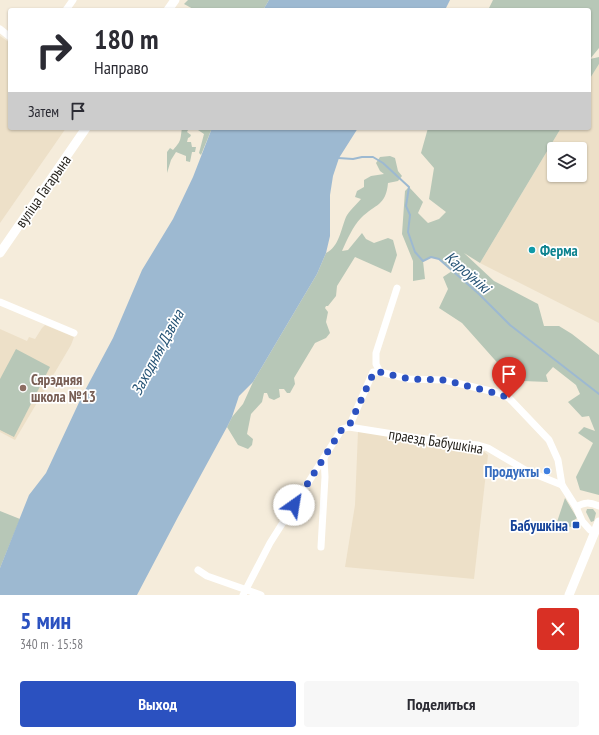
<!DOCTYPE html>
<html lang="ru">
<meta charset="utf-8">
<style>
:root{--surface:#fff;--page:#f7f7f7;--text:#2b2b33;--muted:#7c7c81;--accent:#2b51c0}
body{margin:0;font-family:"PT Sans Narrow",sans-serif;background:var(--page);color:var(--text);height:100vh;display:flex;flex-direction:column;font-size:15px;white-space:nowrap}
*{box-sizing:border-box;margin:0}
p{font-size:13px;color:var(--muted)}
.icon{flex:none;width:22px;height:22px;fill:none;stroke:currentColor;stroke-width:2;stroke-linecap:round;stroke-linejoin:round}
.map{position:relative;height:595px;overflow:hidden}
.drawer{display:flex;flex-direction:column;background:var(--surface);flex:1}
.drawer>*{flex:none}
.banner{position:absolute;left:8px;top:8px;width:583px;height:122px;border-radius:4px;box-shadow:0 1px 3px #0004;background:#fff;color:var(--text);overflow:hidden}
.tools{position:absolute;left:547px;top:142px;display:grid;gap:8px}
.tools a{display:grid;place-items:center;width:40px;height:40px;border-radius:4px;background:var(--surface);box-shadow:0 1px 3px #0004;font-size:20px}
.pin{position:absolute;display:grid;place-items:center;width:34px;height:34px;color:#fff;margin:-41px -17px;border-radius:50% 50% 50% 0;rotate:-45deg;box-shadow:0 0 4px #0007}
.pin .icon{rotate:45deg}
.me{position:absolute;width:44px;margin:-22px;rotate:32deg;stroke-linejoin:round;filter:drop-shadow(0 0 3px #0008)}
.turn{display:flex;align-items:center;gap:14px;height:84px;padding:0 20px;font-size:18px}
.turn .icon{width:52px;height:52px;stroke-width:2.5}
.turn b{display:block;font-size:28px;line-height:34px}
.then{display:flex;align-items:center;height:38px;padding:0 20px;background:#0003;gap:8px;font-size:15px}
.round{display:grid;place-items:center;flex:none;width:42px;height:42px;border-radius:4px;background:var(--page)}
.headline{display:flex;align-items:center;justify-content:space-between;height:68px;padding:0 20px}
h1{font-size:24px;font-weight:700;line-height:30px;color:var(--accent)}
.primary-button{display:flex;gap:8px;margin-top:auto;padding:8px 20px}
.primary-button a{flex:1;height:46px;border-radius:4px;background:var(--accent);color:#fff;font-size:16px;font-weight:700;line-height:46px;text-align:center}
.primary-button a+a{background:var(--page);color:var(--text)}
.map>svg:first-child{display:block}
.built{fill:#ede0c8;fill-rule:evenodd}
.green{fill:#b7c7b7}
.water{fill:#9db9d1}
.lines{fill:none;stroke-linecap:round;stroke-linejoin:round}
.stream{stroke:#9db9d1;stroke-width:2}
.street{stroke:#fff;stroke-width:7}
.secondary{stroke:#fff;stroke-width:9}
.route{stroke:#2b51c0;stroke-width:7;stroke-dasharray:0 12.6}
.culture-dot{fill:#0f9aa8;stroke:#fff;stroke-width:1.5}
.education-dot{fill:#8d6e63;stroke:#fff;stroke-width:1.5}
.shop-dot{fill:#3f7fe0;stroke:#fff;stroke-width:1.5}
.transit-dot{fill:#1a4fb4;stroke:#fff;stroke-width:1.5}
.labels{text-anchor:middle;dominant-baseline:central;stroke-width:3.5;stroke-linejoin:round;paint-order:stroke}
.street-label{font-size:15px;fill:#221f19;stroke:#fff}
.culture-label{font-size:15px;font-weight:bold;fill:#0d838f;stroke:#fff;text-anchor:start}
.education-label{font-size:15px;font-weight:bold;fill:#785e54;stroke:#fff;text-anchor:start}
.shop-label{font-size:15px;font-weight:bold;fill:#366cbe;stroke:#fff;text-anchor:end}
.transit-label{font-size:15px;font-weight:bold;fill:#164399;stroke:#fff;text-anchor:end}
.water-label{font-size:16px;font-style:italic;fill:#255375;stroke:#fff}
</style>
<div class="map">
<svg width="599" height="595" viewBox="0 0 599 595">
<rect width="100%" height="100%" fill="#f5ecdb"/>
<!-- built -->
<g class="built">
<polygon points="0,36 10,43 10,128 66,128 0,223"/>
<path d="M599,64v259l-119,-60 81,-135h28v-48zM554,149h26v26h-26z"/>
<polygon points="45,325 74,337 71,345 15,440 0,432 0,329 27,341 29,337 35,339 42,328"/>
<polygon points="358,431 481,449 488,455 474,579 345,567 355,505"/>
</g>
<!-- green -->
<g class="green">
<polygon points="188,0 269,0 263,10 195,10 184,4"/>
<polygon points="493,0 599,0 599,48 590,59 599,57 599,64 589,80 589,10 488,10"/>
<path d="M182,128h7l-2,4 4,3 -1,2 -2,1 -1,4h4l1,5h4l-1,5h-3l-2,10 -4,-1v-5l-10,-4 -5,8 -4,13v-21l3,-4 3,2c9,-10 7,-10 9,-22z"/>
<polygon points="195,128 212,128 201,155 199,153 204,134"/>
<polygon points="428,128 561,128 480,263 464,253 494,281 538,304 544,326 559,326 572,334 599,355 599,495 580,490 576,477 593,443 578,433 584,427 595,431 589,416 582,417 568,402 580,394 576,385 553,367 546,375 548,382 523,381 511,378 462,323 439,308 448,289 443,277 452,271 439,259 431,257 423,261 425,279 413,281 413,261 402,234 405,191 409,187 423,202 418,213 428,223 439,219 446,212 429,199 434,168 421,153"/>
<path d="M390,156l5,2 3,13 4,5 -4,5 -10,2c-2,23 -13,21 -27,35 -8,8 -14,22 -19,33l6,-1 14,-17 4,6 8,4 14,-5 5,2 4,15 -6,18 -36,-16 -18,29 -1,10 -8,10h-2l-1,2 3,4 -2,10 4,11 -4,5 -11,5 -21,35 1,6 -5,9h-3l-3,-4h-5l1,8 -6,3 -5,-2 -2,-5h-3l-2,9 -11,12 -4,20 6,5 -1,6 -4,4 -10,-4 -11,-18 5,-10 11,-13 10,-22 64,-108 9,-21c13,-6 15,-24 20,-36 3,-6 10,-12 15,-18l-6,-2 2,-6 7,-4v-7l7,-4 13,-2 -4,-3 -4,-8 4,-6z"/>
<polygon points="16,349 50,367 14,437 0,430 0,379"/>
<polygon points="565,498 577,518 571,522 576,529 557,522"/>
<polygon points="587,509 593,509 596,513 594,521 591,522 586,512"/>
<polygon points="0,511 20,519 0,568"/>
</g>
<!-- water -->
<g class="water">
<polygon points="269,0 450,0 445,10 263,10"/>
<polygon points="212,128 358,128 339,158 333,176 330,195 330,236 326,253 317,274 253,382 239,396 232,417 227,427 178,517 137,595 0,595 0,568 29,495 46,473 82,396 113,338 142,270 173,219 193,177"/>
</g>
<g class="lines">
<!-- stream -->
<polyline class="stream" points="338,158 353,159 362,157 373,157 383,163 409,187 406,206 410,215 408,232 415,252 423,261 431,257 439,259 479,294 510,325 599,394"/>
<!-- street -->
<g class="street">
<polyline points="66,10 73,0"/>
<polyline points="0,29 10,37"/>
<polyline points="0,302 74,333"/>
<polyline points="380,372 376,364 376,353 397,288"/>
<polyline points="349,427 431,440 478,445 488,448 527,471 562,485"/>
<path d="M576,507c8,-5 14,-5 23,-1"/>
<polyline points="321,547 325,477 324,458"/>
<polyline points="198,570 207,576 261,595"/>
<polyline points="243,595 270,543 342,429 349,427 373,372 380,372 409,379 444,380 499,393 509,398 549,440 558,460 562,485 576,507 582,521 590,530 595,532"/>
</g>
<!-- secondary -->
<g class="secondary">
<polyline points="168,10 175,0"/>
<polyline points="0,253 86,128"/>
<polyline points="569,595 599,522"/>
</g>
</g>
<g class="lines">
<!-- route -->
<polyline class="route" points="294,505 342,429 349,426 374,372 380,372 409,379 444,380 499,394 509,398"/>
</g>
<!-- markers -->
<circle class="culture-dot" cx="532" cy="250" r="4"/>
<circle class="education-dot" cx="23" cy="388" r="4"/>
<circle class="shop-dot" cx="547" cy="471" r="4"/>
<rect class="transit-dot" x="572" y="521" width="8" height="8" rx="2"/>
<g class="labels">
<!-- street labels -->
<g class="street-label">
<text transform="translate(43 191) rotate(-55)">вуліца Гагарына</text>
<text transform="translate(436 441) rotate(9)">праезд Бабушкіна</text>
</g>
<!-- culture labels -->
<g class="culture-label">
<text x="540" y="250">Ферма</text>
</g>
<!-- education labels -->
<g class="education-label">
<text x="31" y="379">Сярэдняя<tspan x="31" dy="17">школа №13</tspan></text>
</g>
<!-- shop labels -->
<g class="shop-label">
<text x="539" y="471">Продукты</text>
</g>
<!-- transit labels -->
<g class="transit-label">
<text x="568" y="525">Бабушкіна</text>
</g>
<!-- water labels -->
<g class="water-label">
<text transform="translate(468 272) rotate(41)">Кароўнікі</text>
<text transform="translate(157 352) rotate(-62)">Заходняя Дзвіна</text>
</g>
</g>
</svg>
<div class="tools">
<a><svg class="icon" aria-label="layers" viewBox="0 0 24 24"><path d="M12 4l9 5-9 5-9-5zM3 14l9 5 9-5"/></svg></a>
</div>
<div class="pin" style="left:509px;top:398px;background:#d93025"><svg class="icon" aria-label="arrive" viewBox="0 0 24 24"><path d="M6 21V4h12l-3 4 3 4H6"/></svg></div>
<svg class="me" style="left:294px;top:505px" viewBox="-20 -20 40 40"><circle r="19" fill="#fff"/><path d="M0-13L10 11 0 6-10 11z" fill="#2b51c0"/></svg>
<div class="banner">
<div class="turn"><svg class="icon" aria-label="right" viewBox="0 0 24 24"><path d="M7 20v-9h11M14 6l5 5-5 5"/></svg><div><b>180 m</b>Направо</div></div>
<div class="then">Затем<svg class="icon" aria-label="arrive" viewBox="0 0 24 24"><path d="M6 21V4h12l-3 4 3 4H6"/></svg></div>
</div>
</div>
<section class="drawer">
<div class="headline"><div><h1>5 мин</h1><p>340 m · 15:58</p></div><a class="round" style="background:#d93025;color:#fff"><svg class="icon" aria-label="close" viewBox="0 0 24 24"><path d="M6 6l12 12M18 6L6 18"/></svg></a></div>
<div class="primary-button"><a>Выход</a><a>Поделиться</a></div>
</section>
